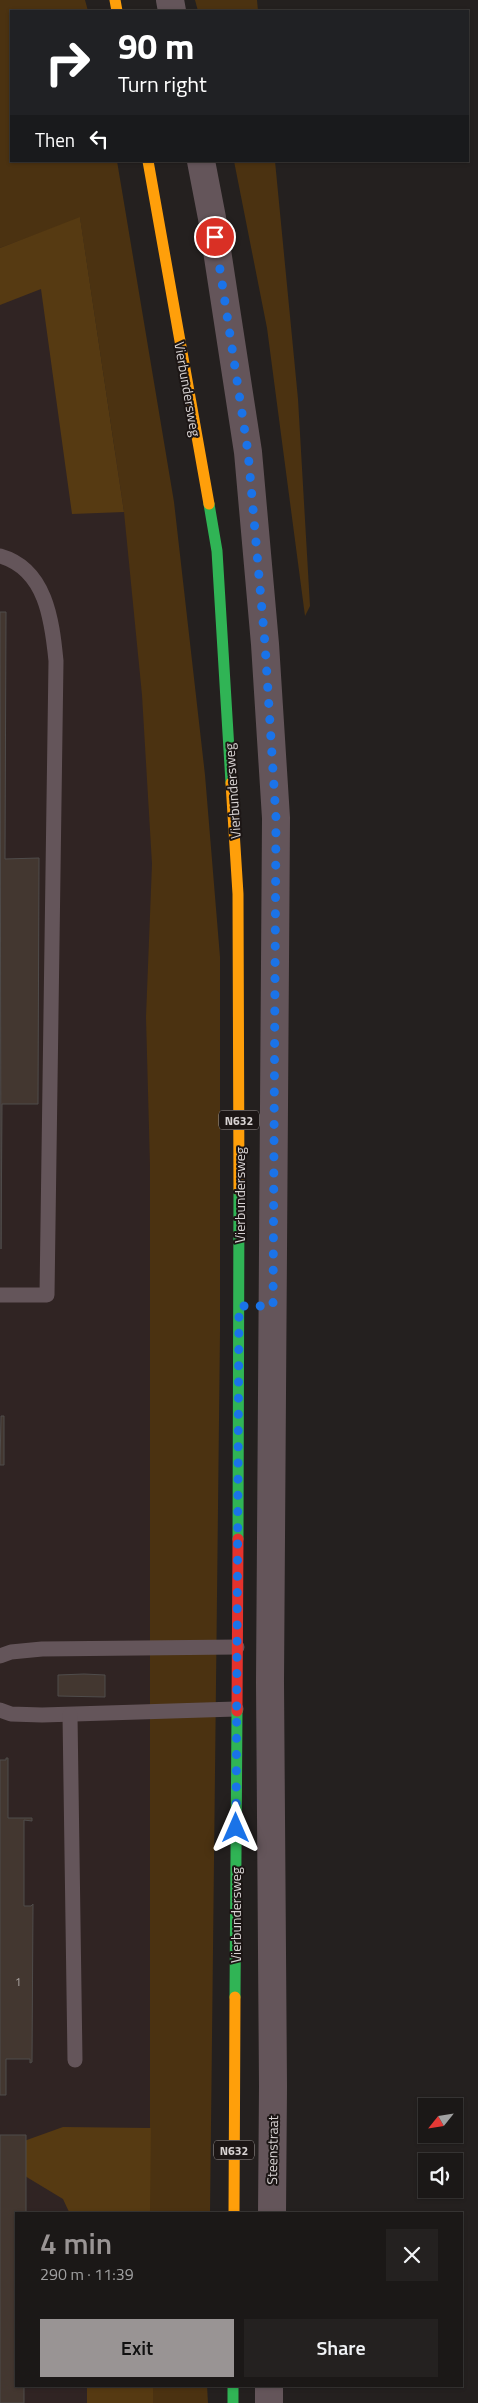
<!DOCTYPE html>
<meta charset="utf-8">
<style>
:root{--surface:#1b1817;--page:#242120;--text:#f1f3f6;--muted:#a0a0a1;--line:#393736;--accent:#999494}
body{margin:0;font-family:"Titillium Web",sans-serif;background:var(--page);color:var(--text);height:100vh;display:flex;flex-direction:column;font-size:19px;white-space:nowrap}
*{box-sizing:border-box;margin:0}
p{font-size:16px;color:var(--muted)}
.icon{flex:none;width:28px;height:28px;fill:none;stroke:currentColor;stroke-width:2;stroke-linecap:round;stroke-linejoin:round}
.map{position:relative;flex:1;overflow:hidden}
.side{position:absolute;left:15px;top:2212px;width:448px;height:175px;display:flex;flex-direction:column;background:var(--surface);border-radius:0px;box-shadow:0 1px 4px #0004,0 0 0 1px var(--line)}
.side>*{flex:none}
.top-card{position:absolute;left:10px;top:10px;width:459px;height:152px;border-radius:0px;box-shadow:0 1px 4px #0004,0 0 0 1px var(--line);background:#202124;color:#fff;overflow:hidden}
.needle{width:32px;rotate:240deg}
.fabs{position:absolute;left:418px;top:2098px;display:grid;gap:10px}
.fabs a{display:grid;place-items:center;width:45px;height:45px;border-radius:0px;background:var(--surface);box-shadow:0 1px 4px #0004,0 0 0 1px var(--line);font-size:25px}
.pin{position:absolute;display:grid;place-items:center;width:42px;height:42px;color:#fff;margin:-21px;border:2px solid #fff;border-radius:50%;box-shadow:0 1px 5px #0007}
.me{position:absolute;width:55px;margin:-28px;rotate:0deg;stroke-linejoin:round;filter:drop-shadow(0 0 4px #0008)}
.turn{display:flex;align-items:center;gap:18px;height:105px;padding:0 25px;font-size:22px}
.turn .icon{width:65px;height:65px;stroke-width:2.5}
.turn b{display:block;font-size:35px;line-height:42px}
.then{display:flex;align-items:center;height:48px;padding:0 25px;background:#0003;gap:10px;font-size:19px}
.round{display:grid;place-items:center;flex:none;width:52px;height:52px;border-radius:0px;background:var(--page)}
.overview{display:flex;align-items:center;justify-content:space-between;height:85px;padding:0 25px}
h1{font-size:30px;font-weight:600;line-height:38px;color:var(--accent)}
.cta{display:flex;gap:10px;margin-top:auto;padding:10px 25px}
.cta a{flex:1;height:58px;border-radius:0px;background:var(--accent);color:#111;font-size:20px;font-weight:600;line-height:58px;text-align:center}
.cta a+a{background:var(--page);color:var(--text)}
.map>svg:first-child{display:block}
.built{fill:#302423}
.green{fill:#4b3211}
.forest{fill:#563a12}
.building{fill:#433730;stroke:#4f4c4b}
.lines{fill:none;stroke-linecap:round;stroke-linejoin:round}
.lane{stroke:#64555a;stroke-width:15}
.street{stroke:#64555a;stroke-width:28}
.fast{stroke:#30b455;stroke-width:11}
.slow{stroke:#ff9f0a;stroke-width:11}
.jam{stroke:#e5322d;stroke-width:11}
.route{stroke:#1a73e8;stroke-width:9;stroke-dasharray:0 16.2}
.labels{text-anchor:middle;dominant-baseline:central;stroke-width:4;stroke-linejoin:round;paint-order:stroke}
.number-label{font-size:11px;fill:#b3acaa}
.shield{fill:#1c1615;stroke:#a09a9a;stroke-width:1}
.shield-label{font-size:12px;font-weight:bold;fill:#d8d3d3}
.street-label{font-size:14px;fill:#d8d3d3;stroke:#1c1615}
</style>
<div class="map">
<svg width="478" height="2403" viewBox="0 0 478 2403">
<rect width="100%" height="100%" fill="#24201f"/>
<!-- built -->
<polygon class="built" points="0,0 16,0 11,11 11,161 45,161 57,230 131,513 166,857 158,2214 16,2214 16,2386 157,2386 157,2403 0,2403"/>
<!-- green -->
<g class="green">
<polygon points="0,0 85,0 88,11 11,11 11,161 117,161 174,502 205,775 220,957 220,1332 210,2214 150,2214 150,1166 146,1017 152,864 142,695 124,512 80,218 0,248"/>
<polygon points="195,0 257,0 258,11 198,11"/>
<polygon points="234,161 275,161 298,399 310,606 305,616 267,328"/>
<polygon points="153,2386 207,2386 208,2403 153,2403"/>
</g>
<!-- forest -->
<g class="forest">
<polygon points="80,217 124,512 72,514 41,289 0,305 0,248"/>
<polygon points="63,2127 151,2128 150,2214 70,2214 63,2199 20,2173 24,2141"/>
<rect x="87" y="2386" width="66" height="17"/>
</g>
<!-- building -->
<g class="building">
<polygon points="0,612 6,612 5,859 39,858 38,1104 2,1104 1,1249"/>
<polygon points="1,1416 4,1416 4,1465 0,1465"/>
<polygon points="84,1674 105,1675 105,1697 58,1696 58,1675"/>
<polygon points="6,1758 8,1758 8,1818 32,1818 32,1821 24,1820 24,1906 31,1906 33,1904 32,2062 30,2063 30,2059 6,2059 6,2095 0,2095 0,1760 6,1760"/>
<polygon points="0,2135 26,2135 26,2214 16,2214 16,2386 24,2386 24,2403 0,2403"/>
</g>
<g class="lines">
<!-- lane -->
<g class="lane">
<path d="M0,556c46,13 52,64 56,105l-9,634h-47"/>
<polyline points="0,1656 11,1652 42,1649 237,1647"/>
<polyline points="0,1710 11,1714 42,1715 236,1709"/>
<polyline points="70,1715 75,2060"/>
</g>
<!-- street -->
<g class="street">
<polyline points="170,0 172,11"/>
<polyline points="201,161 212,218 248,452 265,644 276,818 270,1682 273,2086 272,2214"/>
<polyline points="269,2403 269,2386"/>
</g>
<!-- fast -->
<g class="fast">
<polyline points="209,504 217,551 231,783"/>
<polyline points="238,1539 239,1190"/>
<polyline points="235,1997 237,1711"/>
<polyline points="233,2386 233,2403"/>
</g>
<!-- slow -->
<g class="slow">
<polyline points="115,0 117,11"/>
<polyline points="148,161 209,504"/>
<polyline points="231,783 238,894 239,1190"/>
<polyline points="234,2214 235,1997"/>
</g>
<!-- jam -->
<polyline class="jam" points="237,1711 238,1539"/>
</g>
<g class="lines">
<!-- route -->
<polyline class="route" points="215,237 248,452 265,644 276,818 273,1306 239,1306 236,1828"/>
</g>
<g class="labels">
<!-- number labels -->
<g class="number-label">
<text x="18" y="1982">1</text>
</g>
<!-- shield labels -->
<g class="shield">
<rect x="219" y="1110.5" width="40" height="19" rx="4"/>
<rect x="214" y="2140.5" width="40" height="19" rx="4"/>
</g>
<g class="shield-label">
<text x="239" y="1120">N632</text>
<text x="234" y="2150">N632</text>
</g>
<!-- street labels -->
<g class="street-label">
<text transform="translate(188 389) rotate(80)">Vierbundersweg</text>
<text transform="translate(232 791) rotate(-94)">Vierbundersweg</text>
<text transform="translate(239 1195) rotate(-90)">Vierbundersweg</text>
<text transform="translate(235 1915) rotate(-90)">Vierbundersweg</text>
<text transform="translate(272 2150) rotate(-89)">Steenstraat</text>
</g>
</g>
</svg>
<div class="fabs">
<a><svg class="needle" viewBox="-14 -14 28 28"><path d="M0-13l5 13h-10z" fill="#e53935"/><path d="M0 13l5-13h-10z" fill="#a0a0a1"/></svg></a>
<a><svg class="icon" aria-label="sound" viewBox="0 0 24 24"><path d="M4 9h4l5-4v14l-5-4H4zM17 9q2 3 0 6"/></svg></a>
</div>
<div class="pin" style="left:215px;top:237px;background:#d93025"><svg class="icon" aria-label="arrive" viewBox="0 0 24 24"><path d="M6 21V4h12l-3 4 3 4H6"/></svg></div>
<svg class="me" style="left:236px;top:1828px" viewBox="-20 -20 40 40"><path d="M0-17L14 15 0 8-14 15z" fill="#1a73e8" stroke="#fff" stroke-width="4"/></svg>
<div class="top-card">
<div class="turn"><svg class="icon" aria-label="right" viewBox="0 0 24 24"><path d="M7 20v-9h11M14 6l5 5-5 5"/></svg><div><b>90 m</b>Turn right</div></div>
<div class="then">Then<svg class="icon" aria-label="left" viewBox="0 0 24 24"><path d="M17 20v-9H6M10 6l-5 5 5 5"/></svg></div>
</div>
<section class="side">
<div class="overview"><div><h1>4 min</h1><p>290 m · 11:39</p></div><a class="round"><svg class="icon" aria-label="close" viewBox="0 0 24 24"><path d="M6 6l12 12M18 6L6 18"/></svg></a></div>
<div class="cta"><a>Exit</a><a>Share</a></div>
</section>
</div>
